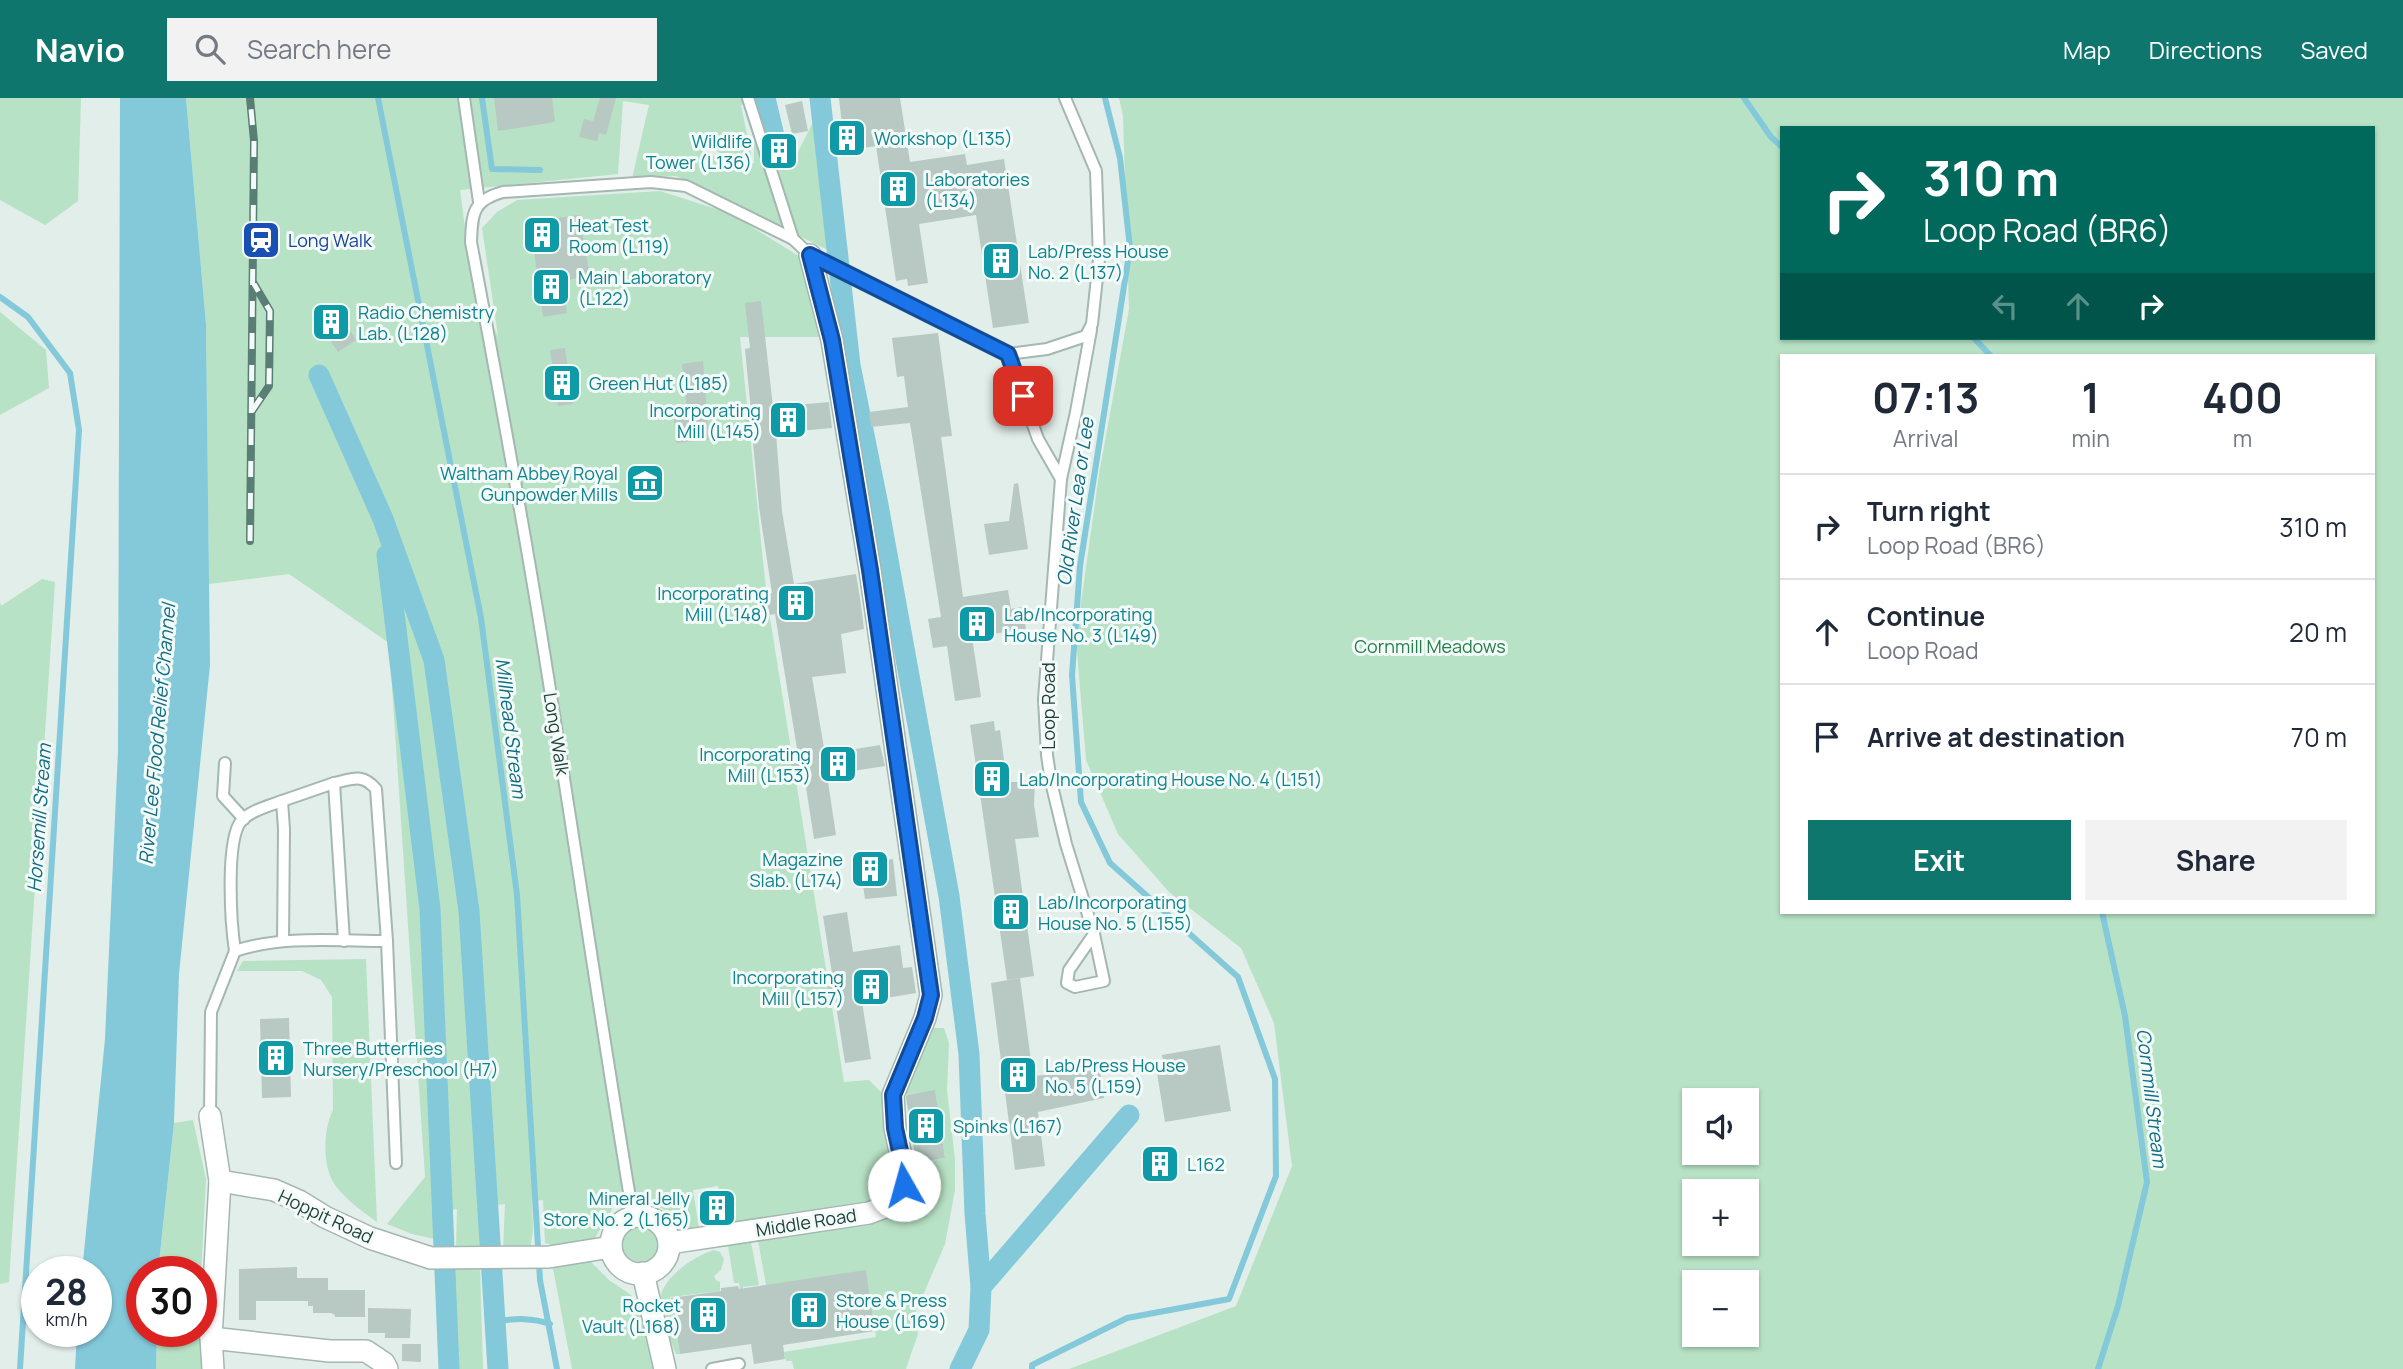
<!DOCTYPE html>
<meta charset="utf-8">
<style>
:root{--surface:#fff;--page:#f2f2f3;--text:#1f2937;--muted:#747a83;--line:#e0e1e3;--accent:#0f766e}
body{margin:0;font-family:Manrope,sans-serif;background:var(--page);color:var(--text);height:100vh;display:flex;flex-direction:column;font-size:26px;white-space:nowrap}
*{box-sizing:border-box;margin:0}
p{font-size:23px;color:var(--muted)}
.icon{flex:none;width:38px;height:38px;fill:none;stroke:currentColor;stroke-width:2;stroke-linecap:round;stroke-linejoin:round}
.map{position:relative;flex:1;overflow:hidden}
.drawer{position:absolute;left:1780px;top:256px;width:595px;height:560px;display:flex;flex-direction:column;background:var(--surface);border-radius:0px;box-shadow:0 2px 5px #0004}
.drawer>*{flex:none}
.hud{position:absolute;left:1780px;top:28px;width:595px;height:214px;border-radius:0px;box-shadow:0 2px 5px #0004;background:#00695c;color:#fff;overflow:hidden}
.tools{position:absolute;left:1682px;top:990px;display:grid;gap:14px}
.tools a{display:grid;place-items:center;width:77px;height:77px;border-radius:0px;background:var(--surface);box-shadow:0 2px 5px #0004;font-size:35px}
.speed{position:absolute;left:21px;top:1158px;display:flex;gap:14px;font-size:35px;font-weight:700;text-align:center}
.speed>*{display:grid;place-content:center;width:91px;height:91px;border-radius:50%;background:var(--surface);box-shadow:0 2px 5px #0004;line-height:1}
.speed small{font-size:18px;font-weight:400}
.speed .limit{border:10px solid #d22;background:#fff;color:#111}
.pin{position:absolute;display:grid;place-items:center;width:60px;height:60px;color:#fff;margin:-30px;border-radius:14px;box-shadow:0 4px 10px #0006}
.me{position:absolute;width:77px;margin:-38px;rotate:353deg;stroke-linejoin:round;filter:drop-shadow(0 0 5px #0008)}
.turn{display:flex;align-items:center;gap:24px;height:147px;padding:0 28px;font-size:32px}
.turn .icon{width:91px;height:91px;stroke-width:2.5}
.turn b{display:block;font-size:49px;line-height:60px}
.lanes{display:flex;align-items:center;height:66px;padding:0 28px;background:#0003;justify-content:center;gap:35px;direction:ltr}
.lanes .off{opacity:.35}
.eta{display:flex;justify-content:space-evenly;align-items:center;height:119px;text-align:center}
.eta b{font-size:42px;font-weight:700;line-height:49px}
.primary-button{display:flex;gap:14px;margin-top:auto;padding:14px 28px}
.primary-button a{flex:1;height:80px;border-radius:0px;background:var(--accent);color:#fff;font-size:28px;font-weight:700;line-height:80px;text-align:center}
.primary-button a+a{background:var(--page);color:var(--text)}
ul{padding:0;list-style:none}
li{display:flex;align-items:center;gap:21px;height:105px;padding:0 28px;border-top:2px solid var(--line)}
li div{flex:1}
li b{display:block;font-size:26px}
li em{font-style:normal}
header{display:flex;align-items:center;gap:42px;box-sizing:border-box;height:98px;padding:0 35px;background:var(--accent);color:#fff}
header strong{font-size:33px}
nav{display:flex;gap:38px;margin-inline-start:auto;font-size:24px}
.search{width:490px;height:63px;background:var(--page);display:flex;align-items:center;gap:18px;box-sizing:border-box;padding:0 24px;border-radius:0px;color:var(--muted);font-size:26px}
.map>svg:first-child{display:block}
.green{fill:#b8e2c5;fill-rule:evenodd}
.water{fill:#83c9da}
.lines{fill:none;stroke-linecap:round;stroke-linejoin:round}
.stream{stroke:#83c9da;stroke-width:6}
.canal{stroke:#83c9da;stroke-width:21}
.building{fill:#b7c9c2}
.lane-casing{stroke:#a4b7b1;stroke-width:14}
.street-casing{stroke:#a4b7b1;stroke-width:24}
.lane{stroke:#fff;stroke-width:10}
.street{stroke:#fff;stroke-width:21}
.rail-casing{stroke:#5a7d75;stroke-width:8}
.rail{stroke:#f3faf7;stroke-width:5;stroke-dasharray:16;stroke-linecap:butt}
.route-casing{stroke:#114b97;stroke-width:18}
.route{stroke:#1a73e8;stroke-width:12}
.labels{text-anchor:middle;dominant-baseline:central;stroke-width:6;stroke-linejoin:round;paint-order:stroke}
.culture-label{font-size:18px;fill:#0d838f;stroke:#f3faf7;text-anchor:start}
.transit-label{font-size:18px;fill:#164399;stroke:#f3faf7;text-anchor:start}
.park-label{font-size:18px;fill:#247e4b;stroke:#f3faf7}
.street-label{font-size:18px;fill:#1f423a;stroke:#f3faf7}
.water-label{font-size:19px;font-style:italic;fill:#116d85;stroke:#f3faf7}
</style>
<header>
<strong>Navio</strong>
<div class="search"><svg class="icon" aria-label="search" viewBox="0 0 24 24"><circle cx="10" cy="10" r="6"/><path d="M15 15l6 6"/></svg>Search here</div>
<nav><a>Map</a><a>Directions</a><a>Saved</a></nav>
</header>
<div class="map">
<svg width="2403" height="1271" viewBox="0 0 2403 1271">
<rect width="100%" height="100%" fill="#e2eee9"/>
<!-- green -->
<g class="green">
<polygon points="0,0 81,0 78,103 45,127 0,102"/>
<polygon points="186,0 760,0 741,7 752,62 721,57 699,36 703,56 754,65 754,31 783,129 676,78 632,80 649,7 623,3 618,76 460,92 473,189 498,238 482,130 497,114 517,102 660,93 729,115 802,160 822,239 740,239 767,501 844,984 869,982 888,1001 892,1052 888,1093 863,1109 724,1129 718,1088 693,1092 700,1137 690,1134 672,1117 634,1092 618,1094 611,1113 593,1143 551,1150 550,1146 545,1145 543,1102 532,1103 533,1133 530,1151 503,1153 505,1106 481,1109 481,1151 456,1149 457,1111 437,1114 439,1142 412,1136 387,1126 425,1079 389,545 289,476 209,486 206,226"/>
<path d="M1119,0h1284v1271h-1334l167,-63 56,-140 -18,-143 -33,-75 -72,-56 -51,-58 -32,-74 -10,-121 23,-165 30,-165 -6,-193zM1782,30h591v210h-591zM1782,257h591v557h-591zM1694,1003h52v52h-52zM1694,1094h52v52h-52zM1694,1185h52v52h-52z"/>
<polygon points="816,18 832,154 795,136 778,69 793,64"/>
<polygon points="0,214 46,252 49,290 0,317"/>
<polygon points="42,481 55,484 9,1184 0,1186 0,503 1,508"/>
<path d="M366,861l11,263c-14,-10 -31,-22 -42,-37 -13,-18 -12,-56 -2,-75l-1,-113 -11,-17 -19,-9h-65l6,-10z"/>
<polygon points="925,930 944,930 949,945 947,992 955,1061 955,1092 945,1146 914,1218 918,1236 906,1271 794,1271 792,1263 786,1263 784,1254 876,1239 866,1173 766,1187 758,1143 869,1122 890,1115 908,1050 916,1064 945,1060 935,993 898,998"/>
<polygon points="193,1022 206,1081 201,1177 201,1174 158,1174 174,1025"/>
<circle cx="640" cy="1147" r="25"/>
<polygon points="751,1144 759,1187 743,1189 743,1197 741,1198 739,1185 734,1185 728,1148"/>
<path d="M714,1152l6,2 4,7 -3,11 -7,6 2,4 4,2v9l-50,6 10,57h-4c-6,-14 -16,-38 -16,-53 1,-23 34,-45 54,-51z"/>
<polygon points="589,1162 609,1182 631,1197 640,1209 657,1271 572,1271 552,1165"/>
<polygon points="453,1165 480,1168 483,1271 459,1271"/>
<polygon points="157,1234 201,1234 201,1271 156,1271"/>
</g>
<!-- water -->
<polygon class="water" points="120,0 186,0 206,226 210,567 179,876 174,1025 158,1174 142,1174 142,1234 157,1234 156,1271 75,1271 77,1234 96,1234 96,1174 82,1174 105,941 118,653"/>
<g class="lines">
<!-- stream -->
<g class="stream">
<polyline points="378,0 481,520 517,797 540,1182 557,1271"/>
<polyline points="482,0 492,71 540,72"/>
<polyline points="1744,0 1771,39 1782,49"/>
<polyline points="0,199 28,219 70,275 79,332 20,1271"/>
<polyline points="1974,240 1990,257"/>
<path d="M495,1223c20,-2 36,-4 55,3"/>
<polyline points="1032,1271 1032,1267 1127,1220 1229,1201 1276,1078 1275,981 1238,879 1110,765 1081,704 1072,577 1080,468 1130,150 1120,60 1105,0"/>
<polyline points="2098,1271 2118,1208 2147,1084 2125,918 2102,814"/>
</g>
<!-- canal -->
<g class="canal">
<polyline points="765,0 774,38"/>
<polyline points="820,0 850,267 878,407 949,798 969,956 975,1116 981,1189 979,1232 960,1271"/>
<polyline points="319,277 383,421 434,562 469,813 498,1271"/>
<polyline points="387,457 430,811 449,1271"/>
<polyline points="981,1189 1129,1017"/>
</g>
</g>
<!-- building -->
<g class="building">
<polygon points="494,0 552,0 555,24 498,33"/>
<polygon points="600,0 616,0 606,37 599,35 597,43 579,39 584,21 593,23"/>
<polygon points="839,0 900,0 910,64 965,56 967,67 1004,61 1029,225 993,230 976,117 919,126 928,185 908,188 907,181 896,183 876,48 845,53"/>
<polygon points="802,3 808,33 792,36 785,7"/>
<polygon points="786,41 791,61 777,65 770,44"/>
<polygon points="579,117 590,178 562,183 567,215 543,219 530,124"/>
<polygon points="761,203 773,309 829,304 830,313 832,330 776,335 782,413 794,486 856,476 860,500 864,531 841,536 846,575 812,579 825,656 880,647 885,668 827,677 836,737 814,741 805,683 794,685 791,664 799,663 775,516 769,517 766,496 772,495 759,409 752,334 747,335 745,313 751,313 745,251 750,250 745,205"/>
<polygon points="332,205 356,242 338,254 313,216"/>
<polygon points="938,235 952,338 941,339 963,499 1008,492 1011,511 1022,509 1026,531 972,539 981,599 955,603 947,548 933,550 928,521 941,519 910,325 871,329 869,314 908,309 904,278 897,279 892,240"/>
<polygon points="565,250 573,306 558,308 550,252"/>
<polygon points="703,263 709,342 676,345 674,319 682,318 682,312 687,312 682,266"/>
<polygon points="1018,385 1028,451 989,457 984,426 1009,423 1014,386"/>
<polygon points="994,623 995,633 1000,632 1007,684 1035,684 1034,707 1039,739 1015,741 1034,878 1007,882 970,627"/>
<polygon points="893,761 897,798 865,801 860,766"/>
<polygon points="847,814 853,854 900,847 903,870 912,869 916,895 862,904 871,961 845,965 835,901 830,902 827,883 833,882 823,818"/>
<polygon points="1020,880 1033,978 1100,972 1104,1000 1038,1014 1045,1068 1015,1072 991,885"/>
<polygon points="289,920 291,999 262,1000 260,921"/>
<polygon points="1220,947 1231,1013 1165,1024 1157,975 1165,974 1162,957"/>
<polygon points="935,992 945,1060 916,1064 906,999 907,997"/>
<polygon points="1168,1048 1173,1082 1152,1085 1147,1051"/>
<polygon points="725,1092 730,1123 708,1126 704,1096"/>
<polygon points="297,1169 297,1180 328,1180 328,1192 365,1192 365,1219 335,1219 335,1217 331,1215 313,1215 313,1208 308,1208 308,1203 256,1203 256,1222 239,1222 239,1171"/>
<polygon points="866,1172 875,1233 783,1247 785,1261 754,1266 751,1246 680,1256 671,1200 721,1193 721,1190 738,1188 739,1191"/>
<polygon points="368,1210 411,1211 410,1240 385,1240 385,1235 368,1235"/>
<polygon points="402,1246 421,1246 421,1264 402,1263"/>
</g>
<g class="lines">
<defs>
<g id="lane">
<polyline points="464,0 479,104"/>
<polyline points="748,0 793,141"/>
<polyline points="1008,256 1047,251 1086,238 1092,226 1099,161 1096,73 1065,0"/>
<polyline points="1061,381 1076,314 1091,232"/>
<polyline points="225,665 223,698 244,721"/>
<polyline points="282,703 334,685"/>
<path d="M344,843l-10,-158c19,-4 28,-10 42,6l11,152"/>
<path d="M235,853c-4,-26 -10,-113 7,-131 10,-10 27,-14 40,-19l2,28 -1,112"/>
<path d="M210,1018l1,-104 24,-61c48,-16 102,-10 152,-10l9,222"/>
<path d="M633,1118c-31,-185 -58,-372 -88,-558 -22,-139 -48,-278 -74,-416 1,-29 2,-42 32,-50l148,-10 35,4 107,53 17,16 170,87 28,12 30,85 23,40 -17,220 3,56 4,27 15,62 28,90 10,47 -29,6 -8,-4 2,-13 25,-36"/>
<polyline points="712,1271 739,1266"/>
</g>
<g id="street">
<polyline points="210,1018 220,1083 211,1240 213,1271"/>
<polyline points="220,1083 274,1092 299,1103 325,1119 370,1140 431,1160 549,1159 611,1149"/>
<circle cx="640" cy="1147" r="29"/>
<polyline points="669,1145 869,1115 898,1104 904,1087 901,1058 895,1030 893,997 925,920 931,897 870,472 832,242 810,157"/>
<polyline points="643,1175 665,1271"/>
<polyline points="211,1240 330,1253 366,1253 384,1265 387,1271"/>
</g>
</defs>
<!-- lane casing -->
<use href="#lane" class="lane-casing"/>
<!-- street casing -->
<use href="#street" class="street-casing"/>
<!-- lane -->
<use href="#lane" class="lane"/>
<!-- street -->
<use href="#street" class="street"/>
<defs>
<g id="rail">
<polyline points="252,313 269,288 270,213 254,186"/>
<polyline points="250,443 254,43 250,0"/>
</g>
</defs>
<!-- rail casing -->
<use href="#rail" class="rail-casing"/>
<!-- rail -->
<use href="#rail" class="rail"/>
</g>
<g class="lines">
<defs>
<polyline id="route" points="904,1087 901,1058 895,1030 893,997 925,920 931,897 870,472 832,242 810,157 1008,256 1023,298"/>
</defs>
<!-- route casing -->
<use href="#route" class="route-casing"/>
<!-- route -->
<use href="#route" class="route"/>
</g>
<!-- icons -->
<defs>
<symbol id="building-square" viewBox="-11 -11 22 22"><rect x="-9" y="-9" width="18" height="18" rx="4" fill="#0f9aa8" stroke="#f3faf7"/><path d="M-4-6H4V6H1V3H-1V6H-4ZM-2.5-4.3h1.7v1.8h-1.7ZM.8-4.3h1.7v1.8H.8ZM-2.5-1h1.7V.8h-1.7ZM.8-1h1.7V.8H.8Z" fill="#fff"/></symbol>
<symbol id="station-square" viewBox="-11 -11 22 22"><rect x="-9" y="-9" width="18" height="18" rx="4" fill="#1a4fb4" stroke="#f3faf7"/><path d="M-3-6H3Q5-6 5-4V2Q5 4 3 4L4.5 6H3L1.5 4h-3L-3 6H-4.5L-3 4Q-5 4-5 2V-4Q-5-6-3-6ZM-3.5-4v3h7v-3ZM-3.5 1v1.5H-2V1ZM2 1v1.5H3.5V1Z" fill="#fff"/></symbol>
<symbol id="museum-square" viewBox="-11 -11 22 22"><rect x="-9" y="-9" width="18" height="18" rx="4" fill="#0f9aa8" stroke="#f3faf7"/><path d="M0-6L6-3V-2H-6V-3ZM-5-1h2V3h-2ZM-1-1h2V3h-2ZM3-1h2V3H3ZM-6 4H6V6H-6Z" fill="#fff"/></symbol>
</defs>
<g fill-rule="evenodd">
<use href="#building-square" x="825" y="18" width="44" height="44"/>
<use href="#building-square" x="757" y="31" width="44" height="44"/>
<use href="#building-square" x="876" y="69" width="44" height="44"/>
<use href="#building-square" x="520" y="115" width="44" height="44"/>
<use href="#station-square" x="239" y="120" width="44" height="44"/>
<use href="#building-square" x="979" y="141" width="44" height="44"/>
<use href="#building-square" x="529" y="167" width="44" height="44"/>
<use href="#building-square" x="309" y="202" width="44" height="44"/>
<use href="#building-square" x="540" y="263" width="44" height="44"/>
<use href="#building-square" x="766" y="300" width="44" height="44"/>
<use href="#museum-square" x="623" y="363" width="44" height="44"/>
<use href="#building-square" x="774" y="483" width="44" height="44"/>
<use href="#building-square" x="955" y="504" width="44" height="44"/>
<use href="#building-square" x="816" y="644" width="44" height="44"/>
<use href="#building-square" x="970" y="659" width="44" height="44"/>
<use href="#building-square" x="848" y="749" width="44" height="44"/>
<use href="#building-square" x="989" y="792" width="44" height="44"/>
<use href="#building-square" x="849" y="867" width="44" height="44"/>
<use href="#building-square" x="254" y="938" width="44" height="44"/>
<use href="#building-square" x="996" y="955" width="44" height="44"/>
<use href="#building-square" x="904" y="1006" width="44" height="44"/>
<use href="#building-square" x="1138" y="1044" width="44" height="44"/>
<use href="#building-square" x="695" y="1088" width="44" height="44"/>
<use href="#building-square" x="787" y="1190" width="44" height="44"/>
<use href="#building-square" x="686" y="1195" width="44" height="44"/>
</g>
<g class="labels">
<!-- culture labels -->
<g class="culture-label">
<text x="874" y="40">Workshop (L135)</text>
<text x="752" y="43" text-anchor="end">Wildlife<tspan x="752" dy="21">Tower (L136)</tspan></text>
<text x="925" y="81">Laboratories<tspan x="925" dy="21">(L134)</tspan></text>
<text x="569" y="127">Heat Test<tspan x="569" dy="21">Room (L119)</tspan></text>
<text x="1028" y="153">Lab/Press House<tspan x="1028" dy="21">No. 2 (L137)</tspan></text>
<text x="578" y="179">Main Laboratory<tspan x="578" dy="21">(L122)</tspan></text>
<text x="358" y="214">Radio Chemistry<tspan x="358" dy="21">Lab. (L128)</tspan></text>
<text x="589" y="285">Green Hut (L185)</text>
<text x="761" y="312" text-anchor="end">Incorporating<tspan x="761" dy="21">Mill (L145)</tspan></text>
<text x="618" y="375" text-anchor="end">Waltham Abbey Royal<tspan x="618" dy="21">Gunpowder Mills</tspan></text>
<text x="769" y="495" text-anchor="end">Incorporating<tspan x="769" dy="21">Mill (L148)</tspan></text>
<text x="1004" y="516">Lab/Incorporating<tspan x="1004" dy="21">House No. 3 (L149)</tspan></text>
<text x="811" y="656" text-anchor="end">Incorporating<tspan x="811" dy="21">Mill (L153)</tspan></text>
<text x="1019" y="681">Lab/Incorporating House No. 4 (L151)</text>
<text x="843" y="761" text-anchor="end">Magazine<tspan x="843" dy="21">Slab. (L174)</tspan></text>
<text x="1038" y="804">Lab/Incorporating<tspan x="1038" dy="21">House No. 5 (L155)</tspan></text>
<text x="844" y="879" text-anchor="end">Incorporating<tspan x="844" dy="21">Mill (L157)</tspan></text>
<text x="303" y="950">Three Butterflies<tspan x="303" dy="21">Nursery/Preschool (H7)</tspan></text>
<text x="1045" y="967">Lab/Press House<tspan x="1045" dy="21">No. 5 (L159)</tspan></text>
<text x="953" y="1028">Spinks (L167)</text>
<text x="1187" y="1066">L162</text>
<text x="690" y="1100" text-anchor="end">Mineral Jelly<tspan x="690" dy="21">Store No. 2 (L165)</tspan></text>
<text x="836" y="1202">Store &amp; Press<tspan x="836" dy="21">House (L169)</tspan></text>
<text x="681" y="1207" text-anchor="end">Rocket<tspan x="681" dy="21">Vault (L168)</tspan></text>
</g>
<!-- transit labels -->
<g class="transit-label">
<text x="288" y="142">Long Walk</text>
</g>
<!-- park labels -->
<g class="park-label">
<text x="1430" y="548">Cornmill Meadows</text>
</g>
<!-- street labels -->
<g class="street-label">
<text transform="translate(1048 608) rotate(-90)">Loop Road</text>
<text transform="translate(557 636) rotate(81)">Long Walk</text>
<text transform="translate(326 1118) rotate(25)">Hoppit Road</text>
<text transform="translate(806 1124) rotate(-9)">Middle Road</text>
</g>
<!-- water labels -->
<g class="water-label">
<text transform="translate(1075 404) rotate(-82)">Old River Lea or Lee</text>
<text transform="translate(511 630) rotate(83)">Millhead Stream</text>
<text transform="translate(157 636) rotate(-85)">River Lee Flood Relief Channel</text>
<text transform="translate(39 720) rotate(-86)">Horsemill Stream</text>
<text transform="translate(2152 1000) rotate(83)">Cornmill Stream</text>
</g>
</g>
</svg>
<div class="tools">
<a><svg class="icon" aria-label="sound" viewBox="0 0 24 24"><path d="M4 9h4l5-4v14l-5-4H4zM17 9q2 3 0 6"/></svg></a>
<a>+</a>
<a>−</a>
</div>
<div class="speed"><div>28<small>km/h</small></div><div class="limit">30</div></div>
<div class="pin" style="left:1023px;top:298px;background:#d93025"><svg class="icon" aria-label="arrive" viewBox="0 0 24 24"><path d="M6 21V4h12l-3 4 3 4H6"/></svg></div>
<svg class="me" style="left:904px;top:1087px" viewBox="-20 -20 40 40"><circle r="19" fill="#fff"/><path d="M0-13L10 11 0 6-10 11z" fill="#1a73e8"/></svg>
<div class="hud">
<div class="turn"><svg class="icon" aria-label="right" viewBox="0 0 24 24"><path d="M7 20v-9h11M14 6l5 5-5 5"/></svg><div><b>310 m</b>Loop Road (BR6)</div></div>
<div class="lanes"><svg class="icon off" aria-label="left" viewBox="0 0 24 24"><path d="M17 20v-9H6M10 6l-5 5 5 5"/></svg><svg class="icon off" aria-label="ahead" viewBox="0 0 24 24"><path d="M12 20V5M6 11l6-6 6 6"/></svg><svg class="icon" aria-label="right" viewBox="0 0 24 24"><path d="M7 20v-9h11M14 6l5 5-5 5"/></svg></div>
</div>
<section class="drawer">
<div class="eta">
<div><b>07:13</b><p>Arrival</p></div>
<div><b>1</b><p>min</p></div>
<div><b>400</b><p>m</p></div>
</div>
<ul>
<li><svg class="icon" aria-label="right" viewBox="0 0 24 24"><path d="M7 20v-9h11M14 6l5 5-5 5"/></svg><div><b>Turn right</b><p>Loop Road (BR6)</p></div><em>310 m</em></li>
<li><svg class="icon" aria-label="ahead" viewBox="0 0 24 24"><path d="M12 20V5M6 11l6-6 6 6"/></svg><div><b>Continue</b><p>Loop Road</p></div><em>20 m</em></li>
<li><svg class="icon" aria-label="arrive" viewBox="0 0 24 24"><path d="M6 21V4h12l-3 4 3 4H6"/></svg><div><b>Arrive at destination</b></div><em>70 m</em></li>
</ul>
<div class="primary-button"><a>Exit</a><a>Share</a></div>
</section>
</div>
